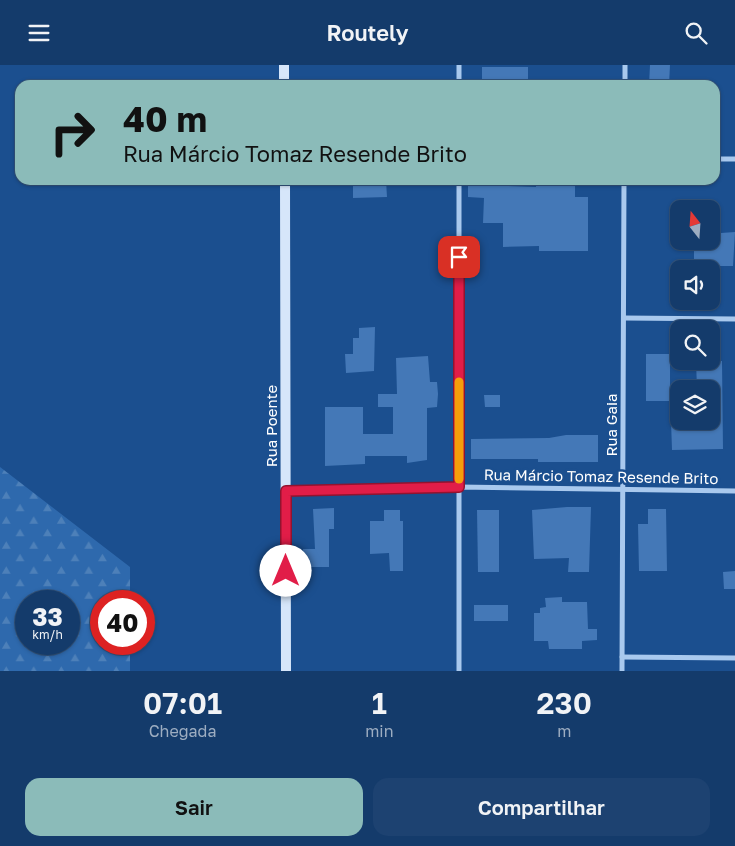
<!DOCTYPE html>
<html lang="pt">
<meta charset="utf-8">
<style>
:root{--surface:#143b6b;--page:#1d4271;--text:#f1f3f6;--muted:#9dadc1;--line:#33557e;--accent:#8bbbb9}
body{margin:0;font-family:"Golos Text",sans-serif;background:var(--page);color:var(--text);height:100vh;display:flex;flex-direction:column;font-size:19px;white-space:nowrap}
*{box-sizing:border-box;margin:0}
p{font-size:16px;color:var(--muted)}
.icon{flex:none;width:28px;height:28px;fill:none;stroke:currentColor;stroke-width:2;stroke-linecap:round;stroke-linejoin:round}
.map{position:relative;height:606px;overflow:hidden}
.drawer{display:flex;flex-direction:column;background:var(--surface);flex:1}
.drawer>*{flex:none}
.hud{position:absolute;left:15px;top:15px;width:705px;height:105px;border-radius:15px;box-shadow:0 1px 4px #0004,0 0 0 1px var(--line);background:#8bbbb9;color:#111;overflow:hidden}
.needle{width:32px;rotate:343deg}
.buttons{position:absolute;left:670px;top:135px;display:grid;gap:10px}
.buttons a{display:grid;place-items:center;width:50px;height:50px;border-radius:10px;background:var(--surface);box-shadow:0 1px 4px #0004,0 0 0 1px var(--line);font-size:25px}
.speed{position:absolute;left:15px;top:525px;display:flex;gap:10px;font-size:25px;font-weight:700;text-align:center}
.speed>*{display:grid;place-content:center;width:65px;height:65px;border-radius:50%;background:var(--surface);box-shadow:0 1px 4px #0004,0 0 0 1px var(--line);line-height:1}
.speed small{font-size:12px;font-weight:400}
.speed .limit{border:8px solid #d22;background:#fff;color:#111}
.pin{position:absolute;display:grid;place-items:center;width:42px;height:42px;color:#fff;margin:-21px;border-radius:10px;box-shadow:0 2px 8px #0006}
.me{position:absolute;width:55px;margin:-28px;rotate:0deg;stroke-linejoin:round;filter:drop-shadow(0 0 4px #0008)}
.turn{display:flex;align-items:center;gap:18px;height:105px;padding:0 25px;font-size:22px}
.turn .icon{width:65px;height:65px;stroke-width:2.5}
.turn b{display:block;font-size:35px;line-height:42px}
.eta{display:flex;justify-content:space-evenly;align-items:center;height:85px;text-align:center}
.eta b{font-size:30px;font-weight:600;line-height:35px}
.button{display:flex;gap:10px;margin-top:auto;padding:10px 25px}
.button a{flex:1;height:58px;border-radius:15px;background:var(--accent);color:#111;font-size:20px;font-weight:600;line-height:58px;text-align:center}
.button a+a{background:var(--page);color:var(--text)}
header{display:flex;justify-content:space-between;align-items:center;height:65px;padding:0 25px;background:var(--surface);font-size:22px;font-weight:600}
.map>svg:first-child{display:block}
.forest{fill:url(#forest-firs);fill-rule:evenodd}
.building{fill:#4478b7}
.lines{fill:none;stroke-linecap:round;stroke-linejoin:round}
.street{stroke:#a9c9ee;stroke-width:5}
.secondary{stroke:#d6e6fa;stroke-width:10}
.route-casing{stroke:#92132f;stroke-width:12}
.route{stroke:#e11d48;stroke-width:9}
.slow{stroke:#f59e0b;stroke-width:9}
.labels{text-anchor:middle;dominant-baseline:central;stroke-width:5;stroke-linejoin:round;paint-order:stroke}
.street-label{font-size:15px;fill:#fff;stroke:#1b4f8f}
</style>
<header><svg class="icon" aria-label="menu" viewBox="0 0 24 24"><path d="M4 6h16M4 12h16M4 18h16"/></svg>Routely<svg class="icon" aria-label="search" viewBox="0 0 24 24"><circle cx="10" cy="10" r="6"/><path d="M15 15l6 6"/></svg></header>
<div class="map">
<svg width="735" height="606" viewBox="0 0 735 606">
<defs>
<pattern id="forest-firs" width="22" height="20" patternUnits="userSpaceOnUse" patternTransform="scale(1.25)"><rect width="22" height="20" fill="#2e69ad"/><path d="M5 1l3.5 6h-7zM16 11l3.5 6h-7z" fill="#4d80b9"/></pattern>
</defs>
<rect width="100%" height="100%" fill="#1b4f8f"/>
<!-- forest -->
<path class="forest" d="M0,402l130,100v34h-29v43h29v27h-130zM26,536h43v43h-43z"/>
<!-- building -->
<g class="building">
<polygon points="650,0 670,0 669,20 649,20"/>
<rect x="482" y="2" width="46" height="18"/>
<polygon points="353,115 386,115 387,132 353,133"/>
<polygon points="472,115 486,115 486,120 536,122 536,115 575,115 575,132 588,132 588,186 539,186 539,181 503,182 503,158 483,158 484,133 468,132 468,120 472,120"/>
<polygon points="735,167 733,201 720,201 720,204 694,204 694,176 711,176 711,172 721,172 721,168"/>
<polygon points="375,262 374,306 346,308 345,289 353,289 353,273 359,273 359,263"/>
<rect x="646" y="289" width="24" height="47"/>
<polygon points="428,291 430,317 437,317 438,329 437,342 427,343 427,395 407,398 407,391 365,391 365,399 325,401 325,342 363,342 363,369 393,369 393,342 378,342 378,329 397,329 396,293"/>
<polygon points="696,296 722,296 723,384 672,385 671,356 711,356 711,324 697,324"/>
<polygon points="484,330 500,330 500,342 485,342"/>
<polygon points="566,370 598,370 598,397 538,397 538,394 471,394 471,374 549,373"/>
<polygon points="567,442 591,442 589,507 568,507 569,493 534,494 532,445"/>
<polygon points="334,443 334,464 329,464 329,502 303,502 303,484 315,484 313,444"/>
<polygon points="648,444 666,444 667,506 639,506 638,459 648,459"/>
<polygon points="384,445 400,445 400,456 403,456 403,506 390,506 389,488 370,489 370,456 384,456"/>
<polygon points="477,445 499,445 499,507 478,507"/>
<polygon points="735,506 735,524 724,524 723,507"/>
<polygon points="562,532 562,537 587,537 588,564 597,564 597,575 582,576 582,584 549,584 548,576 534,576 534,548 540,548 540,543 546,542 545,533"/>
<rect x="474" y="540" width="34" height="16"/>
</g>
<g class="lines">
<!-- street -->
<g class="street">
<polyline points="459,20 459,0"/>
<polyline points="625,20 625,0"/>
<polyline points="715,94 735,94"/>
<polyline points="624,253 735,254"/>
<polyline points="286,426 459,422 735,426"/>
<polyline points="622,592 735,593"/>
<polyline points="459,606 459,115"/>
<polyline points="622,606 624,115"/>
</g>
<!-- secondary -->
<g class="secondary">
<polyline points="284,0 284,20"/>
<polyline points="285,115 286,606"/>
</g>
</g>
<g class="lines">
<defs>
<polyline id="route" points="286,506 286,426 459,422 459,192"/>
</defs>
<!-- route casing -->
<use href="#route" class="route-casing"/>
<!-- route -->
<use href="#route" class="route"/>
<!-- slow -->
<polyline class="slow" points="459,414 459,317"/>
</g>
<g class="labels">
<!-- street labels -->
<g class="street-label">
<text transform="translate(611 360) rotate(-90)">Rua Gaia</text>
<text transform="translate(271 361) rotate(-90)">Rua Poente</text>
<text transform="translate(601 411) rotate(1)">Rua Márcio Tomaz Resende Brito</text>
</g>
</g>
</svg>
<div class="buttons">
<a><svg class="needle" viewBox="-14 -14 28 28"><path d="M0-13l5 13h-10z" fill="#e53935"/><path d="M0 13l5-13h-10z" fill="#9dadc1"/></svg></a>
<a><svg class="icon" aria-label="sound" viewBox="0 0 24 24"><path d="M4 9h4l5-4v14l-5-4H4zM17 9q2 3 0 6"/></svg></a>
<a><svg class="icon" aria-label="search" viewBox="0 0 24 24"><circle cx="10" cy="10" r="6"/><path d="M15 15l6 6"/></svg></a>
<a><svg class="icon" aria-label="layers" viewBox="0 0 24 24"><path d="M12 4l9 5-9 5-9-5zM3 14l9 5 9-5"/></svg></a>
</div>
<div class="speed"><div>33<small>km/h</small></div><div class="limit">40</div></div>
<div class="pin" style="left:459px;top:192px;background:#d93025"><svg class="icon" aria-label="arrive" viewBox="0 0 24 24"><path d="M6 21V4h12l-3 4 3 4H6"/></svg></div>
<svg class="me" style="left:286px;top:506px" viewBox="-20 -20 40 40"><circle r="19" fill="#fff"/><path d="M0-13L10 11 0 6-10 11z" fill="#e11d48"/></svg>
<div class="hud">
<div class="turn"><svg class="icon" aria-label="right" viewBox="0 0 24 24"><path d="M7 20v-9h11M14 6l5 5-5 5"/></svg><div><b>40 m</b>Rua Márcio Tomaz Resende Brito</div></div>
</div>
</div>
<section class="drawer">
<div class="eta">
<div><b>07:01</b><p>Chegada</p></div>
<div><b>1</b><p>min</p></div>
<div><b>230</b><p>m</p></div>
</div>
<div class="button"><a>Sair</a><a>Compartilhar</a></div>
</section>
